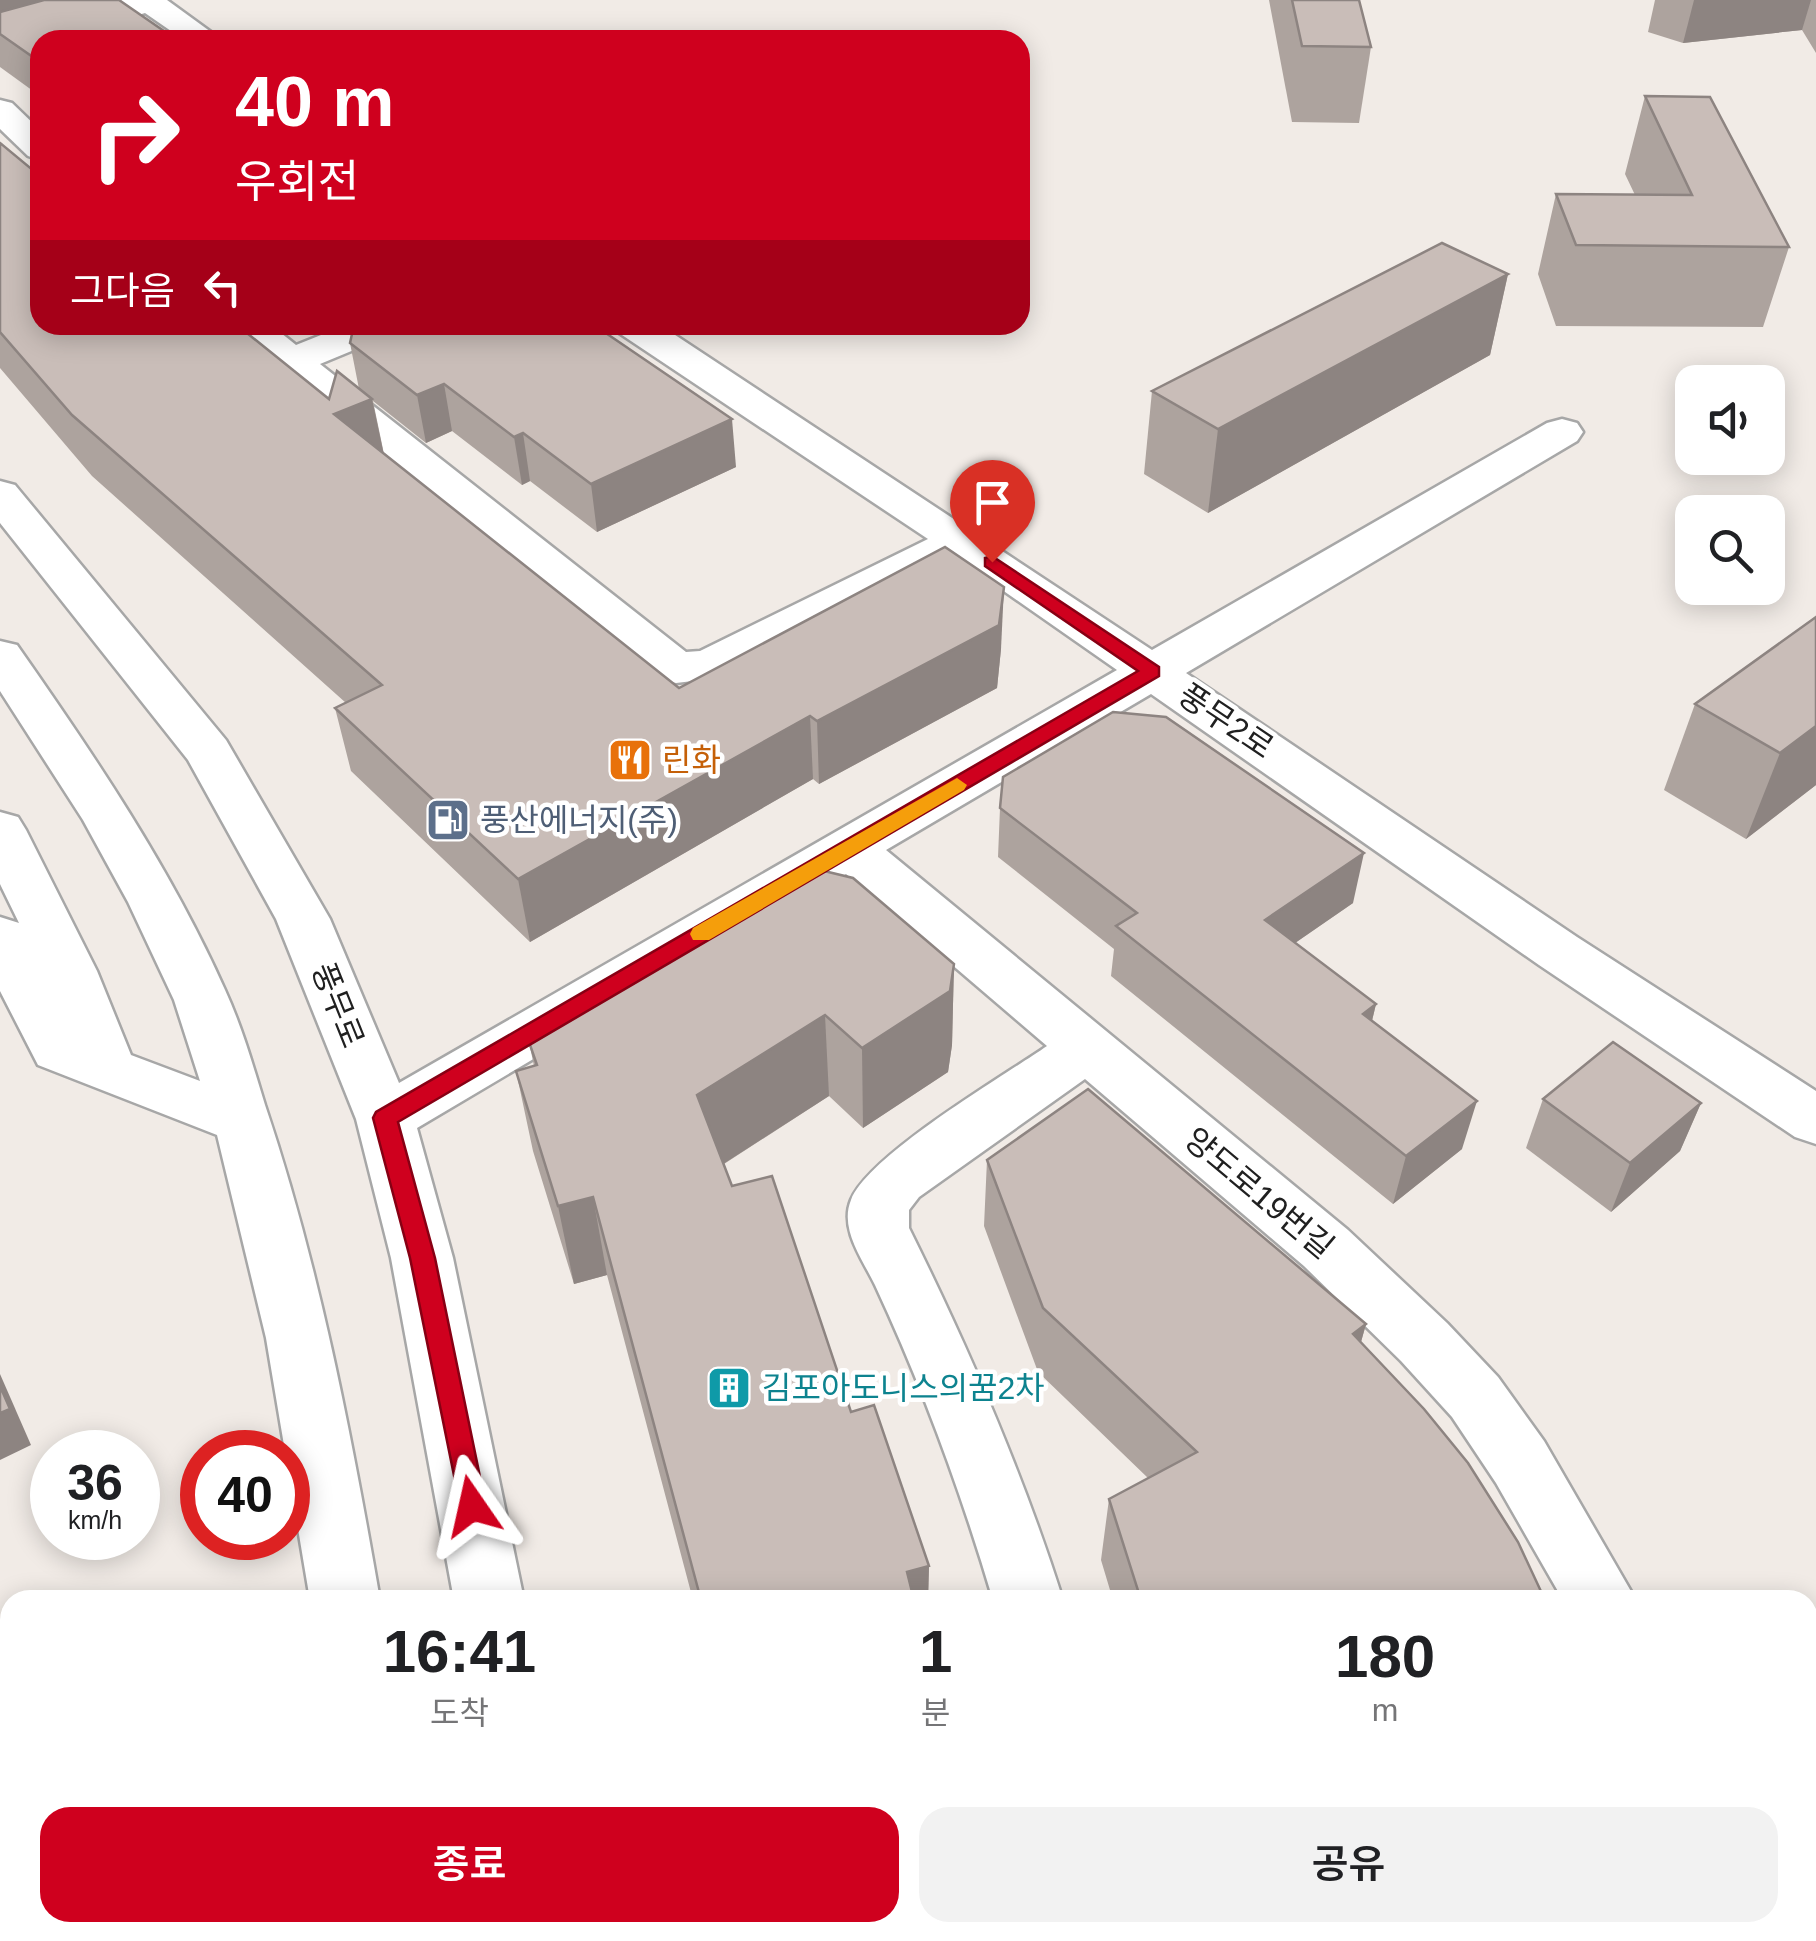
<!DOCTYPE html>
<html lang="ko">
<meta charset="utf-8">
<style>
:root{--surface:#fff;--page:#f2f2f2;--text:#202124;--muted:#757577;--accent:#cf001e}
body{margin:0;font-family:Arial,"Noto Sans KR",sans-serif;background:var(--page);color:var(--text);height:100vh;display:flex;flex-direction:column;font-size:38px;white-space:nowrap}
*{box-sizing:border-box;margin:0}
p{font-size:32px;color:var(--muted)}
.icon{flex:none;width:55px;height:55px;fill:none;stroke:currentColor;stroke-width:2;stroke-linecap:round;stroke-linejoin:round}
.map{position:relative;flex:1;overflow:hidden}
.sheet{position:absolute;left:0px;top:1590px;width:1818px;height:352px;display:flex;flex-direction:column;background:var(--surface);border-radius:30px 30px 0 0;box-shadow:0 5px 25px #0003}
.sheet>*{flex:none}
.banner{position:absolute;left:30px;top:30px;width:1000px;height:305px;border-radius:30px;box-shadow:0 5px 25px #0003;background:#cf001e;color:#fff;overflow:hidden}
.fabs{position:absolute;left:1675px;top:365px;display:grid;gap:20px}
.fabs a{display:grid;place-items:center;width:110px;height:110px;border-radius:20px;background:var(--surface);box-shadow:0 5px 25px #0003;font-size:50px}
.speed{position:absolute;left:30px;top:1430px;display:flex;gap:20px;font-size:50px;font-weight:700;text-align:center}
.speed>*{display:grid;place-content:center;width:130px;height:130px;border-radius:50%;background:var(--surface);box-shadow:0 5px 25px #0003;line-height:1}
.speed small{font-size:25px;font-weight:400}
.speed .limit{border:15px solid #d22;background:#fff;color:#111}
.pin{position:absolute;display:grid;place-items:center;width:85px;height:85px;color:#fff;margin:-102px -42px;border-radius:50% 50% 50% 0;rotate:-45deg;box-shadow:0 0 10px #0007}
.pin .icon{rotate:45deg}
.me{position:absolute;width:110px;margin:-55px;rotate:349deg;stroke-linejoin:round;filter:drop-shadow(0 0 8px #0008)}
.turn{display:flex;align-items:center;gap:35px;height:210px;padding:0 40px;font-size:45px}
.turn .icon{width:130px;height:130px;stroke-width:2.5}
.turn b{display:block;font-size:70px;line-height:85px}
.then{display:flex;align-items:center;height:95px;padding:0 40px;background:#0003;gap:20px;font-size:38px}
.eta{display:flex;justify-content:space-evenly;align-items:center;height:170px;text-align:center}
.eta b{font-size:60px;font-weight:600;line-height:70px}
.cta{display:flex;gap:20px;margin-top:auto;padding:20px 40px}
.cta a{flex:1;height:115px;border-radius:30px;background:var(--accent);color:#fff;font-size:40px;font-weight:600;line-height:115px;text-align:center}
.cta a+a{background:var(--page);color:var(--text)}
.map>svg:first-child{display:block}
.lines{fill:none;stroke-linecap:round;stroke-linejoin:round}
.minor-casing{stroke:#a7a7a7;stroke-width:5}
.minor{fill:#fff;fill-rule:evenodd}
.wall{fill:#ada39e}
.shaded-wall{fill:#8d8481}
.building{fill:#c9bdb8;stroke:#8d8481;stroke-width:2.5}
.route{fill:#cf001e;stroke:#870014;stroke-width:2.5}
.slow{fill:#f59e0b}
.labels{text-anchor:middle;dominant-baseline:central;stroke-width:9;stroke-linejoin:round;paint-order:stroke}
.street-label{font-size:32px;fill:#202020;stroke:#fff}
.food-label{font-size:32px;fill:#c56008;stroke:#fff;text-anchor:start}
.service-label{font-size:32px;fill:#4e5e75;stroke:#fff;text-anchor:start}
.culture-label{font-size:32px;fill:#0d838f;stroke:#fff;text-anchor:start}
</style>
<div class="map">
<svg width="1816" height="1941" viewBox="0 0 1816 1941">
<rect width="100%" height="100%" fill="#f1ebe6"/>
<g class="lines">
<defs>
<g id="minor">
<polygon points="122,0 167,0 222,40 184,40 145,13 55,40 40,40 40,44 0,56 0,36"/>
<polygon points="0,100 12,103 40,130 40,160 28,156 0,129"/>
<path d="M226,325h45l25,20 50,-20h55l-6,8 -75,31 366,288 14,-1 228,-112 -309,-206 -6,-8h47l492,325 395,-227 15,-4 15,4 6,9 -6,9 -391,232 391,264 239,154v53l-21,-7 -256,-172 -388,-271 -265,156 462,380 99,93 51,54 46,64 92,159h-73l-67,-117 -44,-66 -51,-56 -97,-95 -219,-187 -166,118 -10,13v18c60,121 113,243 154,372h-70c-32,-108 -70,-212 -118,-315 -12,-25 -36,-56 -24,-85 18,-45 151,-123 196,-154l-201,-172 -429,254 36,130 71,342h-70l-63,-342 -35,-139 -80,-200 -88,-159 -188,-237v-42l15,4 211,255 104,179 69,164 718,-413 -159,-111 -232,118 -50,6 -17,-4z"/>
<path d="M0,641l17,4c77,110 153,222 208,345 17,37 28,76 40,115 54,160 86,328 115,495h-70l-44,-262 -49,-203 -179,-70 -38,-74v-74l19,6 -19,-39v-72l18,5 8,13 71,141 34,84 69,26 -26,-81 -46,-98 -45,-82 -83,-129z"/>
<polygon points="343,1932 421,1932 422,1941 344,1941"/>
<polygon points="490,1932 568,1932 569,1941 491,1941"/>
<polygon points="1078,1932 1156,1932 1158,1941 1080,1941"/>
<polygon points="1721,1932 1799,1932 1802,1941 1724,1941"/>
</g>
</defs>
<!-- minor casing -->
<use href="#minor" class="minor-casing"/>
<!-- minor -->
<use href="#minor" class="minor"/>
</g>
<!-- wall -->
<g class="wall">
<polygon points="0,0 40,40 40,96 0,67"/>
<polygon points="1269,0 1359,0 1371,47 1359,123 1292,122"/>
<polygon points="1655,0 1816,0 1816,53 1802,30 1683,43 1648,32"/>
<polygon points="1645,96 1789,247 1763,327 1556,326 1538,274 1556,194 1635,195 1625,174"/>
<polygon points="0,143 40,325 329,399 359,389 350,343 596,326 736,467 597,532 530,481 522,485 452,431 426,443 373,401 384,454 679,688 1001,649 997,688 819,784 813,779 530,942 351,771 335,708 346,703 92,476 0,368"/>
<polygon points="1508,274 1490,355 1208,513 1144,474 1152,391"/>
<polygon points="1816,617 1816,785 1746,839 1664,790 1695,704"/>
<polygon points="1000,808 1353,903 1295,943 1376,1004 1372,1021 1462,1149 1393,1204 1111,976 1114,949 998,857"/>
<polygon points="954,964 952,1045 948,1072 863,1128 829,1096 724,1164 732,1186 851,1412 929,1566 928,1600 693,1600 607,1275 574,1284 533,1151 516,1071 534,1066 529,1042"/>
<polygon points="1543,1099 1701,1103 1680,1151 1611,1212 1526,1148"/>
<polygon points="987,1160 1366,1324 1361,1342 1545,1600 1113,1600 1101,1560 1109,1499 1148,1478 1038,1372 984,1226"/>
<polygon points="850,1932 987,1932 989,1941 852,1941"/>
<polygon points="1250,1932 1718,1932 1722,1941 1253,1941"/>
</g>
<!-- shaded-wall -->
<g class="shaded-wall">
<polygon points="0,0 79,0 0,32"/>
<polygon points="1694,0 1811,0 1802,30 1683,43"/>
<polygon points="1508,274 1490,355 1208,513 1218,429"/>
<polygon points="444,384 452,431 426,443 417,395"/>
<polygon points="372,399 385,460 334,414"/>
<polygon points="732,419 736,467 597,532 591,484"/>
<polygon points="523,433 530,481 522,485 514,437"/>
<polygon points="1004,587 1001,649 997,688 819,784 817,721"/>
<polygon points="810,716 813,779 530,942 518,879"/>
<polygon points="1816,726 1816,785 1746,839 1780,753"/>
<polygon points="1364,853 1353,903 1256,970 1265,920"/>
<polygon points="954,964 952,1045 948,1072 863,1128 862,1048"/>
<polygon points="1376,1004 1364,1053 1363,1014"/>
<polygon points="825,1015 829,1096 706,1175 697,1095"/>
<polygon points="1477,1101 1462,1149 1393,1204 1406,1156"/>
<polygon points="1701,1103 1680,1151 1611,1212 1630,1163"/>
<polygon points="593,1197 607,1275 574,1284 558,1206"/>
<polygon points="1366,1324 1348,1388 1353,1334"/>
<polygon points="0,1374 31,1445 0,1460"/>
<polygon points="929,1566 928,1600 907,1600 907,1572"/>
<polygon points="10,1897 10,1930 0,1919 0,1900"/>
</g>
<!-- building -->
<g class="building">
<polygon points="44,0 119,0 177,40 40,40 40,62 0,34 0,12"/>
<polygon points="1292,0 1359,0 1371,47 1302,46"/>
<polygon points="1645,96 1710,97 1789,247 1576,245 1556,194 1692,195"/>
<polygon points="0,143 40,176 40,325 237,325 329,399 337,371 372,399 334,414 679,688 945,547 1004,587 999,625 817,721 810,716 518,879 335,708 382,685 72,415 0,332"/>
<polygon points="1442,243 1508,274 1218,429 1152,391"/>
<polygon points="354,325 594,325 732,419 591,484 523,433 514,437 444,384 417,395 350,343"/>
<polygon points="1816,617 1816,726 1780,753 1695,704"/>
<polygon points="1113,712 1166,717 1364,853 1265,920 1376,1004 1363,1014 1477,1101 1406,1156 1116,926 1137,913 1000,808 1003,777"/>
<polygon points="820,870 853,878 954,964 950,991 862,1048 825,1015 697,1095 732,1186 772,1176 851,1412 874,1405 929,1566 907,1572 914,1600 701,1600 593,1197 558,1206 516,1071 537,1065 529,1042"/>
<polygon points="1613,1042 1701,1103 1630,1163 1543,1099"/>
<polygon points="1088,1089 1366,1324 1353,1334 1424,1409 1468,1463 1518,1542 1545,1600 1141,1600 1109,1499 1197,1452 1043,1308 987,1160"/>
<polygon points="0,1386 10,1409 0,1413"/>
<polygon points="10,1692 10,1897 0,1900 0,1695"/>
<polygon points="859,1932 987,1932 989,1941 860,1941"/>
<polygon points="1283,1932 1718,1932 1722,1941 1286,1941"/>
</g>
<!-- route -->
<polygon class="route" points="992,556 1159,667 1159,676 398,1122 435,1258 486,1506 482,1515 472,1519 462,1515 410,1258 373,1118 376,1112 1138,671 985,566 985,558"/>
<!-- slow -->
<polygon class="slow" points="957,778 967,785 964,790 709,940 693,940 690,934 693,928"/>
<!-- icons -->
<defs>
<symbol id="restaurant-square" viewBox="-11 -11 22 22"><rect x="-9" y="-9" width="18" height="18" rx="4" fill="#e8710a" stroke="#fff"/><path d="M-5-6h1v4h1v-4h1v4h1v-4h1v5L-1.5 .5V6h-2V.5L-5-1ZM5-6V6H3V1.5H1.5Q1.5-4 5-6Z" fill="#fff"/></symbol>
<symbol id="fuel-square" viewBox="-11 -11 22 22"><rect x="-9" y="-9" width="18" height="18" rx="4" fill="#5c6f8a" stroke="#fff"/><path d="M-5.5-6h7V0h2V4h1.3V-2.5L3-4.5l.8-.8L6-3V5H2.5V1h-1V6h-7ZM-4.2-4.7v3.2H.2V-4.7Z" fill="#fff"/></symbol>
<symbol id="building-square" viewBox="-11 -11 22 22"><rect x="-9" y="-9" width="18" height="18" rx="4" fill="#0f9aa8" stroke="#fff"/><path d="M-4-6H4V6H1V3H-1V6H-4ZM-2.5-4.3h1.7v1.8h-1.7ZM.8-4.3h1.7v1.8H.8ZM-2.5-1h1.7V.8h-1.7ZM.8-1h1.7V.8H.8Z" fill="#fff"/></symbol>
</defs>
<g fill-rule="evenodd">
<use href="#restaurant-square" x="605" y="735" width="50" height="50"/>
<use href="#fuel-square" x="423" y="795" width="50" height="50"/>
<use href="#building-square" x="704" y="1363" width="50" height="50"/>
</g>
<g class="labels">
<!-- street labels -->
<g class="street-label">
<text transform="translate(1226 721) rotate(34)">풍무2로</text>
<text transform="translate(338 1005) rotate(68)">풍무로</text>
<text transform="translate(1259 1193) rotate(40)">양도로19번길</text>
</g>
<!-- food labels -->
<g class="food-label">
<text x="662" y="760">린화</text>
</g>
<!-- service labels -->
<g class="service-label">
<text x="480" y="820">풍산에너지(주)</text>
</g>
<!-- culture labels -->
<g class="culture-label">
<text x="762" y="1388">김포아도니스의꿈2차</text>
</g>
</g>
</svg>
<div class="fabs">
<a><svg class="icon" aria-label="sound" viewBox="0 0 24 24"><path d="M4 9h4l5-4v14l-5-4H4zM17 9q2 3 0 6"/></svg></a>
<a><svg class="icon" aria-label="search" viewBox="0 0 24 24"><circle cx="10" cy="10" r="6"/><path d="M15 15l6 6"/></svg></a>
</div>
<div class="speed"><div>36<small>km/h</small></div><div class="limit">40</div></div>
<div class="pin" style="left:992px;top:562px;background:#d93025"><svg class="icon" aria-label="arrive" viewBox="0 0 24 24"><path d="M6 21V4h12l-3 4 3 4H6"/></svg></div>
<svg class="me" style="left:472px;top:1506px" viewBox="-20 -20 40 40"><path d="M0-17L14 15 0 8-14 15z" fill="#cf001e" stroke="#fff" stroke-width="4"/></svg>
<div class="banner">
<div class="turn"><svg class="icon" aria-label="right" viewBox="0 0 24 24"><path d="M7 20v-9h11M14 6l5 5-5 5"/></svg><div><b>40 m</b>우회전</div></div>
<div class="then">그다음<svg class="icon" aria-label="left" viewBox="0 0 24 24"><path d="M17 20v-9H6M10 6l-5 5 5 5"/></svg></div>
</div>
<section class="sheet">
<div class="eta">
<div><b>16:41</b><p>도착</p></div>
<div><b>1</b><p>분</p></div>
<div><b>180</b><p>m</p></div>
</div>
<div class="cta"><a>종료</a><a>공유</a></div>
</section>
</div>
